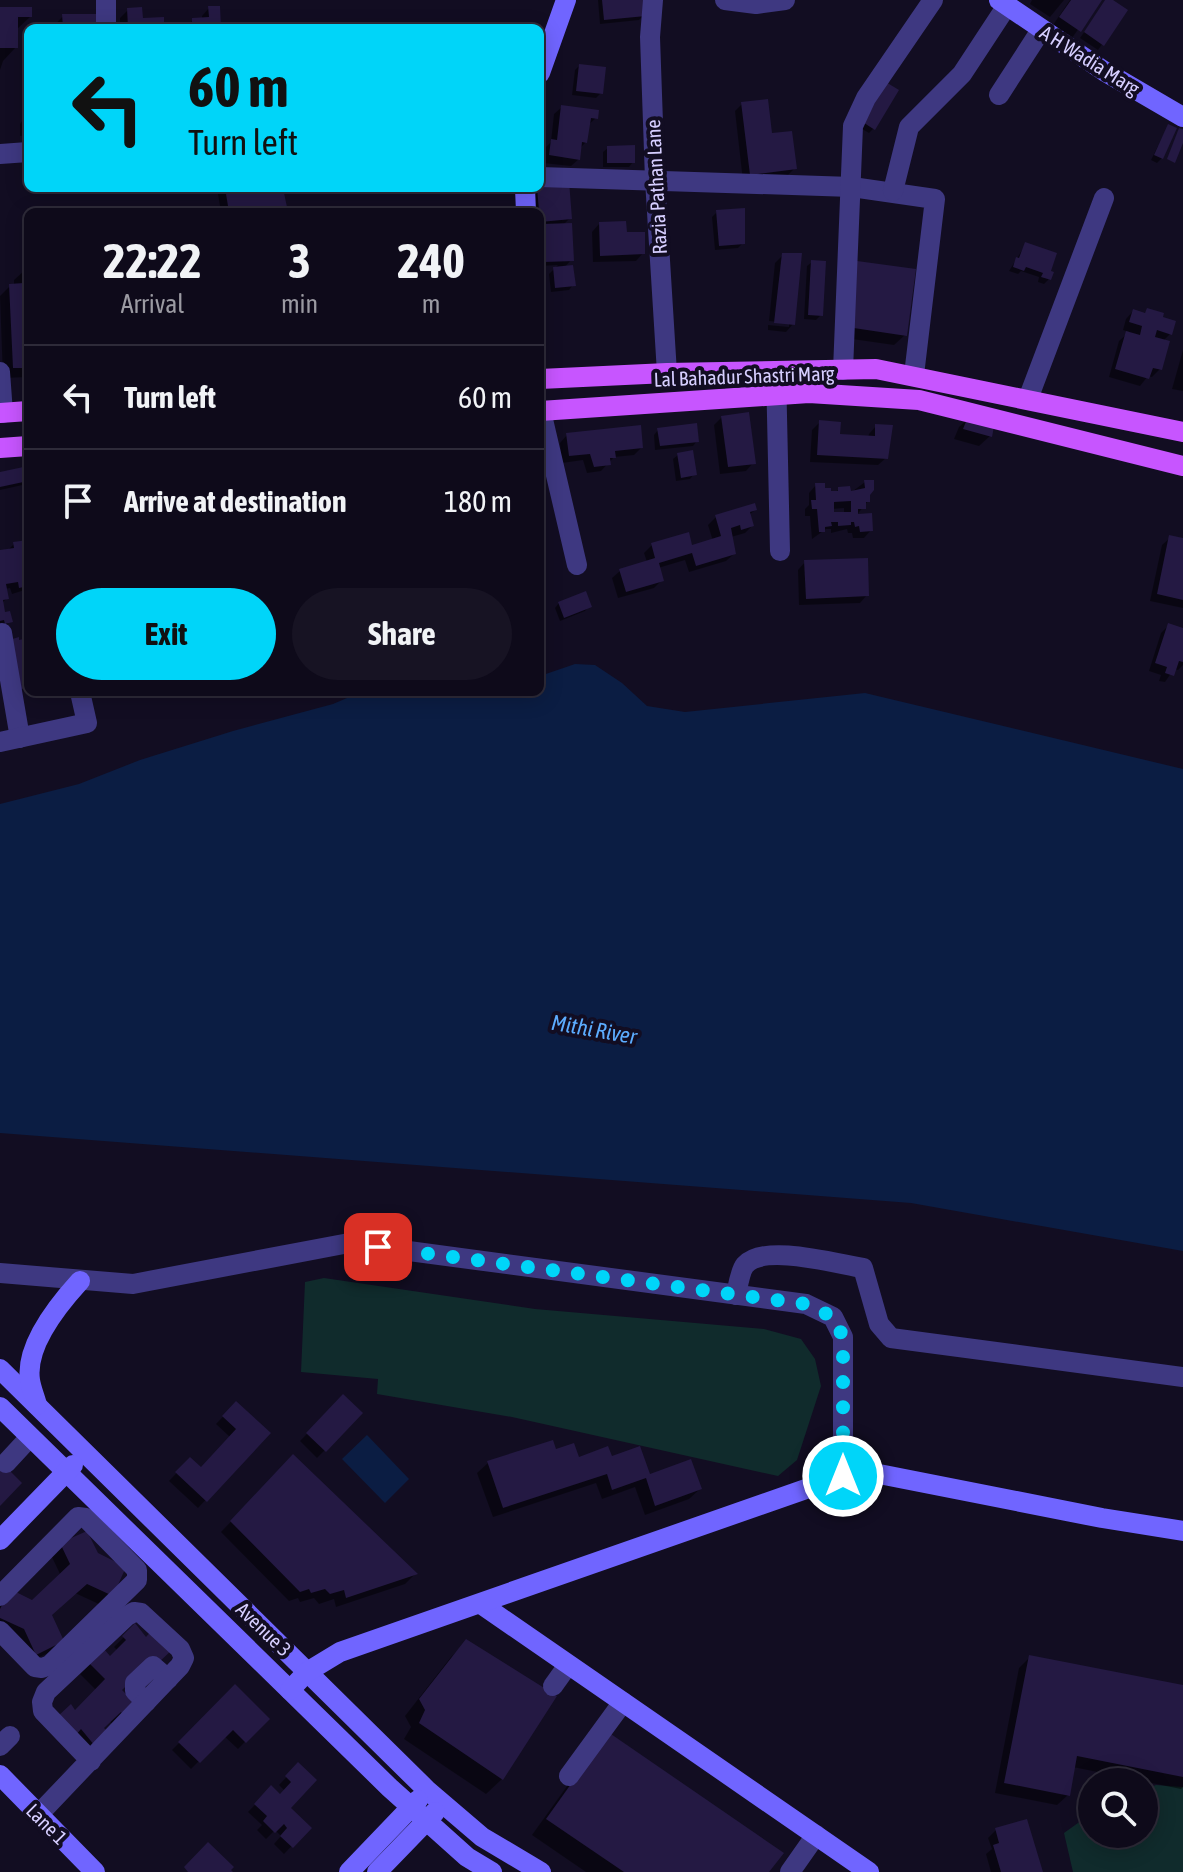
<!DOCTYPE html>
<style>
:root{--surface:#0e0a1a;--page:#171323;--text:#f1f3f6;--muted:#9b9aa2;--line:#2e2b39;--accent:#00d5f9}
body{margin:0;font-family:"Asap Condensed",sans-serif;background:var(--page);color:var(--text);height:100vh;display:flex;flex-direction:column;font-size:30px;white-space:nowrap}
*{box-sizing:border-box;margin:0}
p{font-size:26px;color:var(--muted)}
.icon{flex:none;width:44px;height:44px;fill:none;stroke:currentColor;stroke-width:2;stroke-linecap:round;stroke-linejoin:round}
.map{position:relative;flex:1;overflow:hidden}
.drawer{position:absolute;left:24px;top:208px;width:520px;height:488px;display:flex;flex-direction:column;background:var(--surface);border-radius:12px;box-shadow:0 4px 20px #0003,0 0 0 2px var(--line)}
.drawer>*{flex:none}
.hud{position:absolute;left:24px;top:24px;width:520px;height:168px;border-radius:12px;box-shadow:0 4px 20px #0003,0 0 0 2px var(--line);background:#00d5f9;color:#111;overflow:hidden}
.tools{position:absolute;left:1078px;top:1768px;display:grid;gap:16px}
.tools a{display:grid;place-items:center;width:80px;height:80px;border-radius:50%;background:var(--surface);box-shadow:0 4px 20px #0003,0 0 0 2px var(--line);font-size:40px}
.pin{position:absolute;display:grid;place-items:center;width:68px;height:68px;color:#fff;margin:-34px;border-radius:16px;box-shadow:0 4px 12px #0006}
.me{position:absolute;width:88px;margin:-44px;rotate:0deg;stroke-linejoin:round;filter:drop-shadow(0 0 6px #0008)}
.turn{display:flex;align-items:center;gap:28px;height:168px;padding:0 32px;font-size:36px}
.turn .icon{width:104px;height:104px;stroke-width:2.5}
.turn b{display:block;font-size:56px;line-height:68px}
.eta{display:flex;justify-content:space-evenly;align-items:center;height:136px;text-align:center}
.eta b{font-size:48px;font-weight:700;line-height:56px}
.button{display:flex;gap:16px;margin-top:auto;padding:16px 32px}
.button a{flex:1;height:92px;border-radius:48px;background:var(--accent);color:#111;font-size:32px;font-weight:700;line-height:92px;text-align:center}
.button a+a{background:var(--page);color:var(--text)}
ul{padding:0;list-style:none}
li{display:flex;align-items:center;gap:24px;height:104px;padding:0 32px;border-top:2px solid var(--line)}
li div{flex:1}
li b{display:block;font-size:30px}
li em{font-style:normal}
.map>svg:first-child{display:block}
.green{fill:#102b2c}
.water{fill:#0b1d43}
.shadow{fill:#0007;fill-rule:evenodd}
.building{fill:#241943;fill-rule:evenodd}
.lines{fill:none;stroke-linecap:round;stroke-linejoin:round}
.street{stroke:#3e3881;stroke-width:20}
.secondary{stroke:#7065ff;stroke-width:20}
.primary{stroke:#c755ff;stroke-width:20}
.route{stroke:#00d5f9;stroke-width:14;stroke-dasharray:0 25.2}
.labels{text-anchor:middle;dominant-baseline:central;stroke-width:8;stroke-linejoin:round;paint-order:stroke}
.street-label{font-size:20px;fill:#d6ceff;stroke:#120d22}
.water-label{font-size:22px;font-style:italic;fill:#5cacff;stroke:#120d22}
</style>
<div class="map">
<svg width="1183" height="1872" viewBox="0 0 1183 1872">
<rect width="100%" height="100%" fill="#120d22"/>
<!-- green -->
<g class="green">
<polygon points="324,1278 535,1309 764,1329 801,1339 815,1359 821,1386 797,1460 778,1476 512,1417 377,1394 378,1379 301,1372 305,1282"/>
<polygon points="1156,1785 1183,1787 1183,1872 1073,1872 1064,1833 1092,1813 1092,1834 1144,1834 1144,1790"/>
</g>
<!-- water -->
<g class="water">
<polygon points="575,664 595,665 622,683 647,706 685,712 865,693 1183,769 1183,1251 911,1203 0,1133 0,804 79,784 140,760 233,731 333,704 361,692 540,692 540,676"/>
<polygon points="367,1435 409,1479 385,1503 342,1459"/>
</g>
<!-- shadow -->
<g class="shadow">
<polygon points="598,0 642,0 644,15 639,20 600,24"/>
<polygon points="1032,0 1064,0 1050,17 1030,4"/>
<polygon points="1070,0 1099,0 1072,38 1053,25"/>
<polygon points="1107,0 1126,11 1098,50 1080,38"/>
<polygon points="209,8 219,28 178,28 187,26 193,20 202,20 202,16"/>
<polygon points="0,9 30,17 16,30 16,47 3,61 0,70"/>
<polygon points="128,10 141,20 162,28 120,28 120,18"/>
<polygon points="63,16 96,28 52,28"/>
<polygon points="579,66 601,93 596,98 572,95 575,70"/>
<polygon points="884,83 874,128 869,133 857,126"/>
<polygon points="742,104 795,168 787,176 743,181 735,111"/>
<polygon points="562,107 596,118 587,126 586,142 580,148 579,159 571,166 543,163 544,149 551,142 554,114"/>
<polygon points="27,114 28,114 28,135 20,136 20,124"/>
<polygon points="1168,126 1162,158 1157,163 1151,160"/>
<polygon points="608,148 633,162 629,167 603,167 603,152"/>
<polygon points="217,188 281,188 286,212 221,212"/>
<polygon points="374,188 396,188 375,193"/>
<polygon points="535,188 540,188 570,218 563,225 571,260 564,268 573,285 569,290 551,292 549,274 558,265 540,266 540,229 545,225 540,225 540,212 535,212 533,190"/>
<polygon points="717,212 743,243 738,248 715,250 712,217"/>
<polygon points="599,224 625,234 643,253 636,261 593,262 592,232"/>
<polygon points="1026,244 1049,279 1044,284 1038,282 1039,277 1021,271 1018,274 1009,271"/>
<polygon points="783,255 793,324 786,332 768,330 768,325 789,327 789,323 769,321 775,263"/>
<polygon points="812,262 821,315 816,320 804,319 807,266"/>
<polygon points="857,263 905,335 894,345 838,337"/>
<polygon points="25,270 28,270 28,377 3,378 0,296 10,286 14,286 14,280"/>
<polygon points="1133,311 1143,314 1147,311 1170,334 1163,341 1160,369 1152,377 1148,376 1140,386 1109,377 1119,341 1129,332 1123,330 1126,319"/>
<polygon points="1183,350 1183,391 1172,389"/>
<polygon points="722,417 753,463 746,471 720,474 714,425"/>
<polygon points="970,417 990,436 979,446 954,439 959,427"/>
<polygon points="820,422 838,436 868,438 869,434 876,426 886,458 878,465 810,462 812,430"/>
<polygon points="658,430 697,441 693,446 655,450 654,435"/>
<polygon points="567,435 641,448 634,455 614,457 601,471 587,473 583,460 562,463 560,443"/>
<polygon points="678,455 694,474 690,479 676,481 673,459"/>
<polygon points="28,468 28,489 27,484 0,490 0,474"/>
<path d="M865,482l3,19 -12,15 15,14 -7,8h-11l-1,-5h-4l-1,-4 -16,4v-4h-5l-14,10 -2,-23h-5v-7l4,-4v-12l7,-8 19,8 4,-4 10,5zM844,508v6h-12v-5z"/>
<polygon points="755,510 749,515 752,526 745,533 731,537 734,554 726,561 689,572 685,560 658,568 662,580 654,588 618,598 612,578 620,571 647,562 644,553 652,545 691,547 713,541 708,525 716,517"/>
<polygon points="1170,538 1183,541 1183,608 1150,601 1162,545"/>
<polygon points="14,544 27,547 20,553 26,579 28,578 28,589 12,594 10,588 5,589 7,598 1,604 4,614 10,622 0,630 0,552 7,551"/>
<polygon points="805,562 867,595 860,603 799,605 798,570"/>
<polygon points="559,603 589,606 585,611 560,621 555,608"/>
<polygon points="1169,625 1183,630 1183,665 1178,670 1174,669 1165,682 1159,681 1161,675 1149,671 1161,633"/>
<polygon points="343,1397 361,1413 317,1458 300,1441"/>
<polygon points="236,1403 268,1433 198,1508 169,1481 190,1459 201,1469 230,1437 216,1424"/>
<polygon points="555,1452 578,1459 610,1459 649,1476 700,1489 689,1499 645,1515 635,1487 602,1499 596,1483 493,1517 477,1473 488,1463"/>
<polygon points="293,1457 415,1574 405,1584 336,1607 334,1599 319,1604 314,1598 300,1602 298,1598 289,1601 221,1532"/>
<polygon points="61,1545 111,1594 101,1605 75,1593 50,1616 62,1641 52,1651 25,1664 0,1633 0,1601 32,1602 61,1576 51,1555"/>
<polygon points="135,1626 120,1690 134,1705 114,1725 109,1721 102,1728 106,1733 84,1754 69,1738 74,1712 96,1690 80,1674 90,1664 110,1659 118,1651 114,1647"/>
<polygon points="467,1642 502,1779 486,1794 404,1739 411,1727 405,1716 451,1657"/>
<polygon points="1030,1657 1183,1688 1183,1787 1181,1789 1073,1767 1068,1795 1057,1805 995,1793 1019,1668"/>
<polygon points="235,1687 267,1719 238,1749 224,1736 191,1769 172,1750"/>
<polygon points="593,1750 767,1872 586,1872 532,1835"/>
<polygon points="298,1765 288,1808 309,1828 284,1854 274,1844 281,1836 275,1830 266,1839 257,1830 262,1825 248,1812 271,1788 280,1796 285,1791 279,1785"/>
<polygon points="996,1830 1041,1872 991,1872 986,1854 992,1849 988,1838"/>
</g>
<!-- building -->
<g class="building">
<polygon points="602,0 644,0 646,16 604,20"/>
<polygon points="1071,0 1102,0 1081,32 1059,17"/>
<polygon points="1105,0 1113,0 1128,10 1104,46 1084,32"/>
<polygon points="208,6 220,6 221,28 179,28 179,24 192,23 192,18 209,17"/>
<polygon points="0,7 32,7 32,17 18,17 18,48 0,48"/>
<polygon points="142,7 143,18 164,17 164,28 128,28 127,8"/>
<polygon points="62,14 98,14 98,28 63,28"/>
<polygon points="579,64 606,67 603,94 576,91"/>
<polygon points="884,81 899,90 875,130 861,121"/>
<polygon points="768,99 772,133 792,131 797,169 750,175 741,102"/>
<polygon points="561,105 599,110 598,119 591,118 587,143 582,142 580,160 549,155 551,139 557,140"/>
<polygon points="1168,124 1177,128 1163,159 1154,155"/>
<polygon points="1179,128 1183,129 1183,143 1175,163 1167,159"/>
<polygon points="635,145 635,163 607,163 607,146"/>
<polygon points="569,181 572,219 540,222 537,188 540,188 540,183"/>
<polygon points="225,188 283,188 288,212 229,212"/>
<polygon points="745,208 745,244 719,246 716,210"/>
<polygon points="626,221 627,232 645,232 645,254 600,256 599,222"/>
<polygon points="572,223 574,261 544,262 542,224"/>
<polygon points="1025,242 1057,253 1051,271 1054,272 1051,280 1041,277 1043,273 1026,267 1024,271 1013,267 1016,257 1019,258"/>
<polygon points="782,253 802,253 795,325 774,323"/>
<polygon points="811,260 826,261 823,316 808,315"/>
<polygon points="857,261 916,269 907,336 847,327"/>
<polygon points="573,265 576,286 555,288 553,267"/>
<polygon points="24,268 28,268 28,368 13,368 9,284 24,283"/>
<polygon points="1147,308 1164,313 1163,317 1176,321 1172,335 1157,330 1155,337 1170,341 1162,370 1153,368 1149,379 1115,369 1126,331 1140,335 1142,326 1129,322 1133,309 1145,313"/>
<polygon points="749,412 756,464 728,467 721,416"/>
<polygon points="969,414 995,421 992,437 963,429"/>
<polygon points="819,420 841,422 840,434 875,436 875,424 893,425 888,459 817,455"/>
<polygon points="697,423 699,442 660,446 657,428"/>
<polygon points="641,425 643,448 615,451 616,458 610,458 611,465 594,467 590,454 569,456 566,433"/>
<polygon points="693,450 697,475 681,478 677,453"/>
<polygon points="28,466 28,481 0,487 0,472"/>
<path d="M864,480h10v10l-4,5v7h-4v7h-8v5l14,-1 1,18 -13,1 -1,-6 -4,1 -1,-5h-3v3l-13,1v-4h-7l1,4 -7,1v5h-6l-2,-23h-5l-1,-9h5l-1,-17h10v5h6v3h7v-4l12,-1 1,5 14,-3zM851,501v11h-17v-10z"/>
<polygon points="755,503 757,510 750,512 754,526 741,530 740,525 731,528 736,554 696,566 692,553 659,563 664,581 626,592 619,569 655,558 651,543 689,532 692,545 721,536 715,515"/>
<polygon points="1169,535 1183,538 1183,600 1157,594"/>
<polygon points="28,540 28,547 22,549 28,586 19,588 18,582 6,584 9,599 3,600 5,612 10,611 13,622 5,624 4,620 0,621 0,550 14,548 13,542"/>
<polygon points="868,558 869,596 806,599 804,560"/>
<polygon points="586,591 592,607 564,618 558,602"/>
<polygon points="1168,623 1183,628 1183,662 1179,661 1174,676 1165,673 1167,667 1155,663"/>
<polygon points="19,637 19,640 28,638 28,678 26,679 28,688 14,690 6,641"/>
<polygon points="343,1394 363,1413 326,1452 306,1433"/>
<polygon points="236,1401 271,1433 207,1502 175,1472 190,1457 201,1467 236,1429 222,1416"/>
<polygon points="553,1440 556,1449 574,1443 579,1457 608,1446 612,1456 640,1446 650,1474 691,1459 702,1489 655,1506 646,1478 612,1490 607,1474 503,1508 487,1461"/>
<polygon points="293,1454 418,1574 346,1598 344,1590 330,1594 325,1589 311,1593 309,1589 300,1592 230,1521"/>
<polygon points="0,1461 22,1483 0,1506"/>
<polygon points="87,1531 98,1553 126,1567 113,1596 87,1584 52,1615 64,1641 36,1655 24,1629 0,1618 0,1609 10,1589 32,1600 70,1564 60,1543"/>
<polygon points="135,1623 146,1637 154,1628 174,1648 157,1664 153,1660 122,1690 137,1705 125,1717 121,1712 104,1728 109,1733 95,1746 81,1729 75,1736 57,1717 71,1704 75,1710 105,1679 89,1663 104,1649 110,1656 126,1640 122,1636"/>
<polygon points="466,1639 557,1696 503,1780 419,1723 425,1710 419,1699"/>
<polygon points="1029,1655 1183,1685 1183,1777 1077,1756 1070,1796 1004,1783"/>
<polygon points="235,1684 270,1719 246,1743 233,1730 200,1763 178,1742"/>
<polygon points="608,1732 784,1853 769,1872 624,1872 546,1819"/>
<polygon points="298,1762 317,1780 291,1808 312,1828 293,1848 280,1836 287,1828 284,1824 275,1833 263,1821 267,1816 254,1804 271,1785 280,1794 291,1782 285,1776"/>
<polygon points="1027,1819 1043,1872 1001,1872 993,1845 999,1843 995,1828"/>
<polygon points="208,1842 234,1867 231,1870 233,1872 188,1872 184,1867"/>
</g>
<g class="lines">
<!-- street -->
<g class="street">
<polyline points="106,0 106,28"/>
<polyline points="653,0 650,37 655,180 667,373"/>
<polyline points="725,0 756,4 785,0"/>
<polyline points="999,95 1041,30"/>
<polyline points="0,154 28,152"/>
<polyline points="540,177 852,187 935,199 914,375"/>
<polyline points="893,191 909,127 962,74 1006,7"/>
<polyline points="843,370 853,126 866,98 933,0"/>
<polyline points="776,371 780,551"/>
<polyline points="0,372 3,413"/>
<polyline points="1028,399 1104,198"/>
<polyline points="541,411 577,565"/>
<polyline points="0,634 2,633 20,738"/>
<polyline points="0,742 87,723 80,692"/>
<polyline points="0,1273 133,1284 349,1243 806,1304 833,1317 843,1337 843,1476"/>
<path d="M736,1295c2,-9 4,-24 9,-30 19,-22 92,-1 118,3l16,56 12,14 292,39"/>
<polyline points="6,1463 30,1437"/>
<polyline points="0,1596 78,1517 86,1518 137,1570 137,1580 50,1665 42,1668 35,1667 0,1631"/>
<polyline points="553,1686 568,1665"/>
<polyline points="146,1702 135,1691 135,1683 153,1666 168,1679"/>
<polyline points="0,1746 10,1736"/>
<polyline points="569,1776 623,1702"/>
<polyline points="38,1815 180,1666 184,1658 180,1649 141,1613 134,1612 127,1616 46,1692 42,1702 43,1711 91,1761"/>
<polyline points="790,1872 816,1835"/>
</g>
<!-- secondary -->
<g class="secondary">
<polyline points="999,0 1104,71 1183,117"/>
<polyline points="540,73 566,0"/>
<polyline points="525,188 526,212"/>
<polyline points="0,1369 427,1790 482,1837 541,1872"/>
<path d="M37,1405c-2,-8 -6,-17 -7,-25 -5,-34 29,-76 50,-99"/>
<polyline points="0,1407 390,1788 467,1857 492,1872"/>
<polyline points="0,1540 73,1465"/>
<polyline points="481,1604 869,1872"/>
<polyline points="290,1690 307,1672 340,1652 843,1476 869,1472 1102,1518 1183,1531"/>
<polyline points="0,1775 95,1872"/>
<polyline points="349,1872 418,1800"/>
<polyline points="377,1872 435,1812"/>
</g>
<!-- primary -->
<g class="primary">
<polyline points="540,379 667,373 876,369 1183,432"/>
<polyline points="540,411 809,393 919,400 1183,466"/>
<polyline points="0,413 28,411"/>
<polyline points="0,448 28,446"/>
</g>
</g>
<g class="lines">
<!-- route -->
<polyline class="route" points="378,1247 806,1304 833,1317 843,1337 843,1476"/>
</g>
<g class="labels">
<!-- street labels -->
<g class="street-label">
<text transform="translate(1090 60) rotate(32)">A H Wadia Marg</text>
<text transform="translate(656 187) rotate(-93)">Razia Pathan Lane</text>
<text transform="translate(744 376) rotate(-2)">Lal Bahadur Shastri Marg</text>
<text transform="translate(264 1629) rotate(44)">Avenue 3</text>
<text transform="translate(47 1824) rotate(45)">Lane 1</text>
</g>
<!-- water labels -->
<g class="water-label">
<text transform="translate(594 1029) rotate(10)">Mithi River</text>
</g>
</g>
</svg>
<div class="tools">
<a><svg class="icon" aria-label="search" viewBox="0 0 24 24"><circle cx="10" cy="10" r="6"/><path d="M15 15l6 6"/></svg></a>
</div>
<div class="pin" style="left:378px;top:1247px;background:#d93025"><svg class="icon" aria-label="arrive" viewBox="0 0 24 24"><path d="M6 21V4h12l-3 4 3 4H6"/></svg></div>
<svg class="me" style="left:843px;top:1476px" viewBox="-20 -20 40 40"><circle r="17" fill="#00d5f9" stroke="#fff" stroke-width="3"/><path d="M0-11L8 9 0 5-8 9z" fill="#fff"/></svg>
<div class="hud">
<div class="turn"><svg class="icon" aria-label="left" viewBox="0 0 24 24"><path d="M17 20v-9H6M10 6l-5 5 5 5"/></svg><div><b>60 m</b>Turn left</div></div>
</div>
<section class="drawer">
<div class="eta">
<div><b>22:22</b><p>Arrival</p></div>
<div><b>3</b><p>min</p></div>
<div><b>240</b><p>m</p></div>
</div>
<ul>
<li><svg class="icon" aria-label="left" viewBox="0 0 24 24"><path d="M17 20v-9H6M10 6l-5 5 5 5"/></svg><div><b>Turn left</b></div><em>60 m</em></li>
<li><svg class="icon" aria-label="arrive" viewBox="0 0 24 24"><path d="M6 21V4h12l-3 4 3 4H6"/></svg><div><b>Arrive at destination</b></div><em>180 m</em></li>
</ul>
<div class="button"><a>Exit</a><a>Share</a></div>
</section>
</div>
